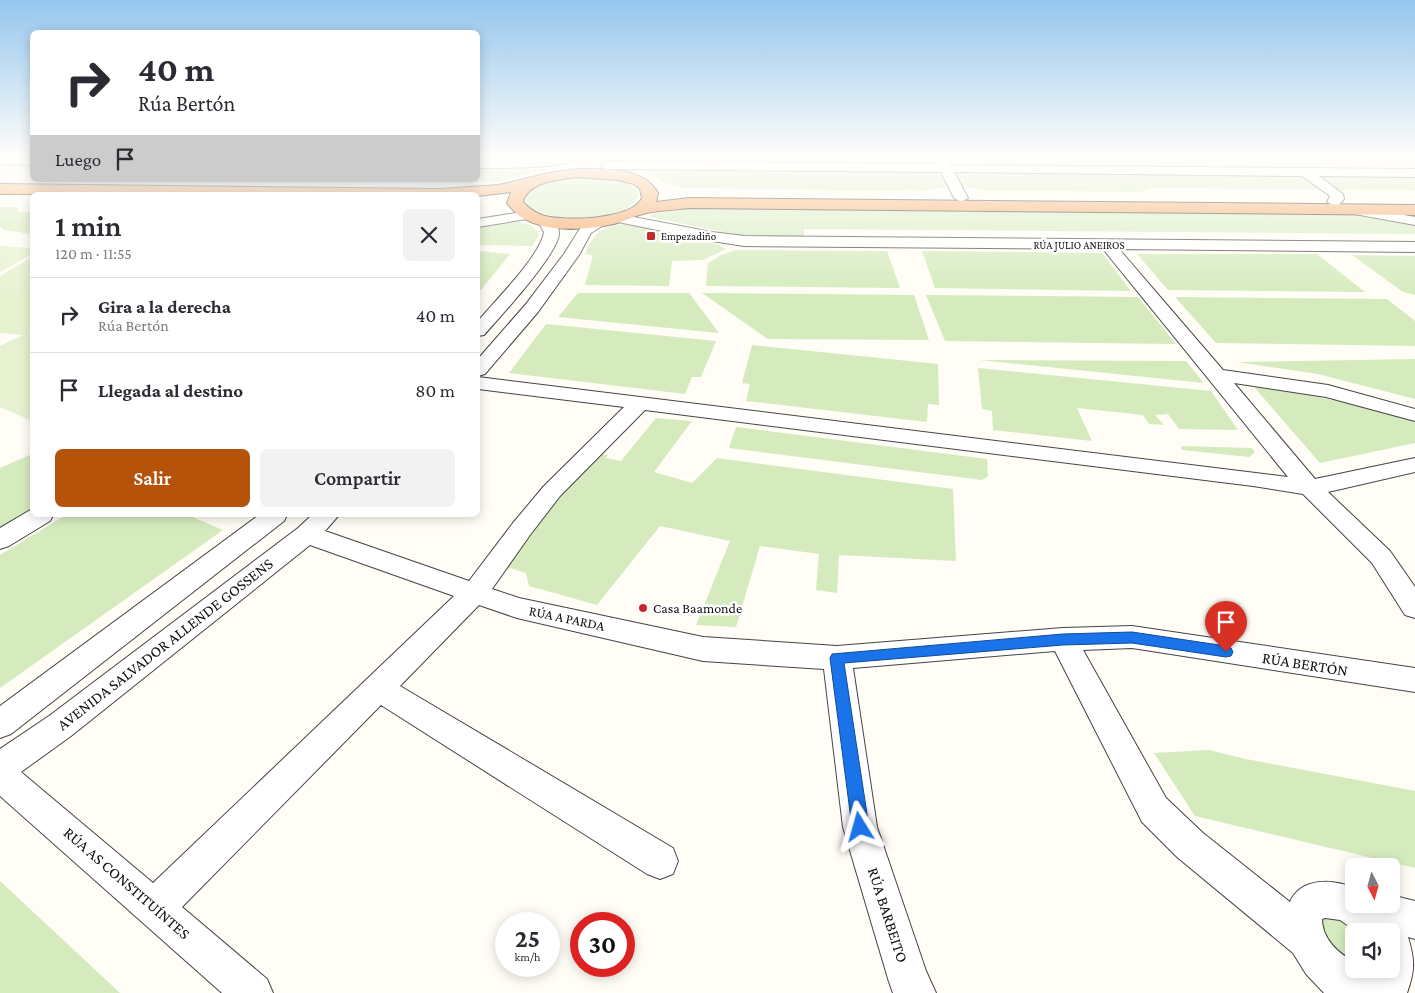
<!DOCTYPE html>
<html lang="es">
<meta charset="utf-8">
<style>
:root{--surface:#fff;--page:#f2f2f3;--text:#2b2b33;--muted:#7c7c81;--line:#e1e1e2;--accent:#b45309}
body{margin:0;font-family:"Crimson Pro",serif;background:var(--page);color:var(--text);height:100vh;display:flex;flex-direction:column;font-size:19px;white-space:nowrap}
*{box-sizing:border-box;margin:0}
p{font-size:16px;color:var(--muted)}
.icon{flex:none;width:28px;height:28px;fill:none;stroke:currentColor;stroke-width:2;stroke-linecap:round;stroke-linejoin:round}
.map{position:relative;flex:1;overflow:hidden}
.sheet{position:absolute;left:30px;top:192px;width:450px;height:325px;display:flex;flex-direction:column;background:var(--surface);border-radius:8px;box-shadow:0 2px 12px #0003}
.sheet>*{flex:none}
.guide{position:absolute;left:30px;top:30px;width:450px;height:152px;border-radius:8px;box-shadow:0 2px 12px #0003;background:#fff;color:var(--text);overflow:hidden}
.needle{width:32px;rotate:174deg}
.buttons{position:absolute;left:1345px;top:858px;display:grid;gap:10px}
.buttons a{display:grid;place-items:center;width:55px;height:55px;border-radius:8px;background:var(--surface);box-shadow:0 2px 12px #0003;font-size:25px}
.speed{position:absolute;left:495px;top:912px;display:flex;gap:10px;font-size:25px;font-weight:700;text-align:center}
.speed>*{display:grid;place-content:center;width:65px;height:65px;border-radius:50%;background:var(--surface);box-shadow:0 2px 12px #0003;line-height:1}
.speed small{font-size:12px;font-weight:400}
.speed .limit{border:8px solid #d22;background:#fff;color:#111}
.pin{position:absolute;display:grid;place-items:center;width:42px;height:42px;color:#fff;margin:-51px -21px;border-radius:50% 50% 50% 0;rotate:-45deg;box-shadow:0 0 5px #0007}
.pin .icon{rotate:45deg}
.me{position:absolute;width:55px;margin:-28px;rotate:352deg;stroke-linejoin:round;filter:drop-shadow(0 0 4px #0008)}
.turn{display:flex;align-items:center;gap:18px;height:105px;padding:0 25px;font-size:22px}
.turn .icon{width:65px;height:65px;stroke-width:2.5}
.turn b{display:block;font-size:35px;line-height:42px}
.then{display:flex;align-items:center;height:48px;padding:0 25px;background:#0003;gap:10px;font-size:19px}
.round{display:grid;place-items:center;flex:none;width:52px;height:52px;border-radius:8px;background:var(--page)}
.head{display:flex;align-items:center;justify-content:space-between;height:85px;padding:0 25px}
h1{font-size:30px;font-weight:600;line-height:38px}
.primary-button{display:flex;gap:10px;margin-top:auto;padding:10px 25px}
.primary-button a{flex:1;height:58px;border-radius:8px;background:var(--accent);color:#fff;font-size:20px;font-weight:600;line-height:58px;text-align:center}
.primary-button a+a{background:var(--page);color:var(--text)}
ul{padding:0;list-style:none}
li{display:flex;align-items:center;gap:15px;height:75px;padding:0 25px;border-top:1px solid var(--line)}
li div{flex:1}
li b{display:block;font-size:19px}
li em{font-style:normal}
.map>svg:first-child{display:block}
.green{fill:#d5ebbd}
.pitch{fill:#e6f2cf}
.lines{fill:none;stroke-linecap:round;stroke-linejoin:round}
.minor-casing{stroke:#444;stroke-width:2}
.highway-casing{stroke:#222;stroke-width:2}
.minor{fill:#fff;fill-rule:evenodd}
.highway{fill:#f5a25d;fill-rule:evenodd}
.route{fill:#1a73e8;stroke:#114b97}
.poi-dot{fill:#c4262e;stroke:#fff;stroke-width:2}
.labels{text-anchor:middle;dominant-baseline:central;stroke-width:5;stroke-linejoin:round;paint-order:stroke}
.far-poi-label{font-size:11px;fill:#111;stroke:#fff;text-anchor:start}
.far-street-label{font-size:11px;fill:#111;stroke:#fff}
.poi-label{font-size:14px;fill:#111;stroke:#fff;text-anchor:start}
.street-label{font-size:14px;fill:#111;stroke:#fff}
.near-street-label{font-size:16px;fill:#111;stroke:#fff}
</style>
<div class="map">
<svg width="1415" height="993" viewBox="0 0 1415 993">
<rect width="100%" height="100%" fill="#fffdf5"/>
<!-- green -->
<g class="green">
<polygon points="478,169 544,169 496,182 274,180 478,180"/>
<path d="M643,171l772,6v13l-264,-2 -11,4 -157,-2c-19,-5 -37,-4 -55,0 -9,1 -20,-2 -27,1l-216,-3 -18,-5z"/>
<path d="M574,177c22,0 51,-4 65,16 -8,32 -94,32 -113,9 2,-20 32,-23 48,-25z"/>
<polygon points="17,207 19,212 32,212 32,234 4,230 0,226 0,207"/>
<polygon points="717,209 1354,215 1415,224 1415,234 804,229 804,236 744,236 650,217 651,214 682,210"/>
<path d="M513,221c12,2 21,3 26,14l-7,11 -54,-1v-18z"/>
<path d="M630,224l85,19 11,6 -23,11 -31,1 -3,25 -84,-1 8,-30 -8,-1c11,-25 18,-28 45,-30z"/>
<polygon points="736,250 887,251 900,288 706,286 708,263 721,255"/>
<polygon points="478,251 510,254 481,290 478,290"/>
<polygon points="922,251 1102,253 1131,291 935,288"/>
<polygon points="1137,254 1317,254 1365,292 1168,290"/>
<polygon points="1352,255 1415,256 1415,295 1403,292"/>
<polygon points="578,293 689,293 719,333 558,317"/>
<polygon points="702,293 914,295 929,340 768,339"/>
<polygon points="926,295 1138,297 1176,344 945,341"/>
<polygon points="1175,297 1387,299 1415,321 1415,346 1216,343"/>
<polygon points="546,324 716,341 701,377 692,377 685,394 509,373"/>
<polygon points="752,345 938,364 939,405 928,404 927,422 746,401 750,384 742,383"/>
<polygon points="1415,359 1415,399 1318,374 1237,362"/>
<polygon points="979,360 1186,361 1204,383"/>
<polygon points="978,368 1211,391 1238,430 1179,429 1168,414 1155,415 1164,425 1149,424 1143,415 1077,408 1092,441 993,430 992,411 982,409"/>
<path d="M1254,387c55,7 109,17 161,35v21l-95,20z"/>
<polygon points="656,418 692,421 654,472 692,483 717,458 953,489 956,561 839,555 837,593 816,590 819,554 760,546 736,627 696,625 730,541 660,526 597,605 529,586 526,573 504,566 555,494 600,454 608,455 606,458 621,461"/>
<polygon points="736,427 987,459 988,476 982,480 729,448"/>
<polygon points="1181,446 1252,448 1255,452 1249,457 1182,450"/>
<polygon points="32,454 32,509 0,527 0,468"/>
<polygon points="66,515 188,515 223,530 0,688 0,555"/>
<polygon points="1209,750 1246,759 1415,791 1415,868 1195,816 1154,753"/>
<polygon points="0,881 120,993 0,993"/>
<polygon points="1313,915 1363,924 1370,931 1354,931 1354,969 1382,969 1378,973 1347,973"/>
</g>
<!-- pitch -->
<g class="pitch">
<polygon points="0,246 32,248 32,254 0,272"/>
<polygon points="32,257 32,329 28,332 32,330 32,421 0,407 0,346 23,335 0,333 0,276"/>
</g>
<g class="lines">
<defs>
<g id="minor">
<polygon points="0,157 32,157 32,165 0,164"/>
<path d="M554,157h27c-11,12 -85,11 -103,11v-8l62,-1z"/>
<polygon points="934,157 946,157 950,165 1415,169 1415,177 1319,176 1343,194 1344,199 1339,205 1334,206 1327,202 1330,196 1302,176 954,172 968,198 961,202 954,198 941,172 606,169 600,165 606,161 938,164"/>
<polygon points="1354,206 1415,217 1415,225 1349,213 1347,210"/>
<polygon points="528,211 533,212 535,215 533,218 478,227 478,219"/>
<path d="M618,214l94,18 32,4 671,6v10l-296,-3 104,121 105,15 87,24v12l-89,-24 -92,-14 81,96 100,-21v14l-87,20 62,59 25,36v31l-10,-3 -33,-52 -69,-69 -50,-8 -608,-76 -85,86 -30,39 -38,54 27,9 184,39 134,9 226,-18 69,-2 283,42v24l-283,-44 -49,2 83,148 37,35 87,69c11,-25 43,-23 64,-14v16h37v-9l24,6v38l-7,-2c7,23 7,34 -1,56h-83l-18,-19 -13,-21 -116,-96 -35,-35 -87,-171 -202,17 24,159 49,144 10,22h-43l-4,-11 -46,-155 -19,-158 -121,-8 -186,-43 -38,-13 -79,81 273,162 5,13 -5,13 -13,5 -13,-5 -266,-169 -199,202 85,72 6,14h-51l-222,-197v-47l49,-33 249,-188 14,-13h27l-14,16 144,50 44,-58 31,-37 80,-79 -146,-18v-12l810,100 -185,-228 -359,-3 -32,-5 -99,-20 -2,-3 2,-3zM310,545l144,51 -301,287 -132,-111 50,-36zM1325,918l15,2 16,11h35v38h-37v-8c-16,-7 -32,-23 -32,-42z"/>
<path d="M545,217c7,1 14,8 14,16 1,19 -60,85 -75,102l-6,1v-15c16,-19 63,-66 66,-89l-6,-11 2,-3z"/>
<polygon points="603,217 608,218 610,221 591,233 579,255 538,312 485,374 478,376 478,359 526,304 564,254 581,227"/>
<polygon points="32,509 32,515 53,515 50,521 9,546 0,549 0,528"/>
<polygon points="259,515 287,515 284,521 11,734 0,738 0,706"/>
</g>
<path id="highway" d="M577,169c27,0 66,-3 81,24l-2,9 33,-4 726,7v10l-726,-7c-14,2 -28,2 -42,5 -11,2 -22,8 -33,11 -34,7 -85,11 -107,-21l4,-11 -33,4 -478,-2v-10l441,5 58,-4 50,-12zM577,177l41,3 16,4 6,5 2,9c-10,22 -79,24 -100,17 -8,-3 -13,-7 -19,-13 5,-21 36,-22 54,-25z"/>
</defs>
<!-- minor casing -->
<use href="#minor" class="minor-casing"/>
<!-- highway casing -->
<use href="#highway" class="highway-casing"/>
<!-- minor -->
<use href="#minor" class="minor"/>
<!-- highway -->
<use href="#highway" class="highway"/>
</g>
<!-- sky -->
<linearGradient id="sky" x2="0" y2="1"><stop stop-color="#95c6ee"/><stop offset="0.53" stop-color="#fffefa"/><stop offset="1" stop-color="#fffefa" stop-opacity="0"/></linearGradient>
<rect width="1415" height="296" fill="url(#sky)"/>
<!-- route -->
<polygon class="route" points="1132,632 1226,646 1231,648 1233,652 1231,656 1226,657 1132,643 1063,645 844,663 869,827 866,833 860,835 854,833 852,827 830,658 832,654 1063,634"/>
<!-- markers -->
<g class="poi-dot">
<rect x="646" y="231" width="10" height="10" rx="2.5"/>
<circle cx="643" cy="608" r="5"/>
</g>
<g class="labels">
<!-- far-poi labels -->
<g class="far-poi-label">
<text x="661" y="236">Empezadiño</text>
</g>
<!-- far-street labels -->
<g class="far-street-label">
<text x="1079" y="245">RÚA JULIO ANEIROS</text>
</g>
<!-- poi labels -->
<g class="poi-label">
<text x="653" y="608">Casa Baamonde</text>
</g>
<!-- street labels -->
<g class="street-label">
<text transform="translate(567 618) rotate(12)">RÚA A PARDA</text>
</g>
<!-- near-street labels -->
<g class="near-street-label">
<text transform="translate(165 644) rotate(-38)">AVENIDA SALVADOR ALLENDE GOSSENS</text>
<text transform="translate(1305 664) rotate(9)">RÚA BERTÓN</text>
<text transform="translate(127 883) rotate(41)">RÚA AS CONSTITUÍNTES</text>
<text transform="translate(888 915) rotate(72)">RÚA BARBEITO</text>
</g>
</g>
</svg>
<div class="buttons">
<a><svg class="needle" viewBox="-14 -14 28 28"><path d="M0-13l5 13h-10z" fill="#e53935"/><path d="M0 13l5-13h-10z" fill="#7c7c81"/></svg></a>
<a><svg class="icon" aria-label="sound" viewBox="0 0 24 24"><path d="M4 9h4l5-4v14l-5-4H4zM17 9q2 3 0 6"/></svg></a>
</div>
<div class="speed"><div>25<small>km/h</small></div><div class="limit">30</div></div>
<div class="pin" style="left:1226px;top:652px;background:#d93025"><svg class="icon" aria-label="arrive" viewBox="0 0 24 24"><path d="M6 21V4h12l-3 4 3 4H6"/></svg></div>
<svg class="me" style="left:860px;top:827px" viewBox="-20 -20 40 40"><path d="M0-17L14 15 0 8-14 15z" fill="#1a73e8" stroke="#fff" stroke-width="4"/></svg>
<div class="guide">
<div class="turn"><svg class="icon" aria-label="right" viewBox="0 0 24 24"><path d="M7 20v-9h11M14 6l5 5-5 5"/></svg><div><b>40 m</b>Rúa Bertón</div></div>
<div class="then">Luego<svg class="icon" aria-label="arrive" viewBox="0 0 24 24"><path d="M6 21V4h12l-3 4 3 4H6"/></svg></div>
</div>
<section class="sheet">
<div class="head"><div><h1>1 min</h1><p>120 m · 11:55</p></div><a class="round"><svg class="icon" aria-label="close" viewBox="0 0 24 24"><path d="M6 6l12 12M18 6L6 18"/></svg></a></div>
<ul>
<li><svg class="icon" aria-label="right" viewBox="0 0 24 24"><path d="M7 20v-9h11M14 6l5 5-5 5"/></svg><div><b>Gira a la derecha</b><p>Rúa Bertón</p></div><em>40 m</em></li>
<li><svg class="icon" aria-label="arrive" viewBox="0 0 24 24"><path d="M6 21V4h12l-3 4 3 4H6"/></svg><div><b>Llegada al destino</b></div><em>80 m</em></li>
</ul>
<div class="primary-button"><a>Salir</a><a>Compartir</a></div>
</section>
</div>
